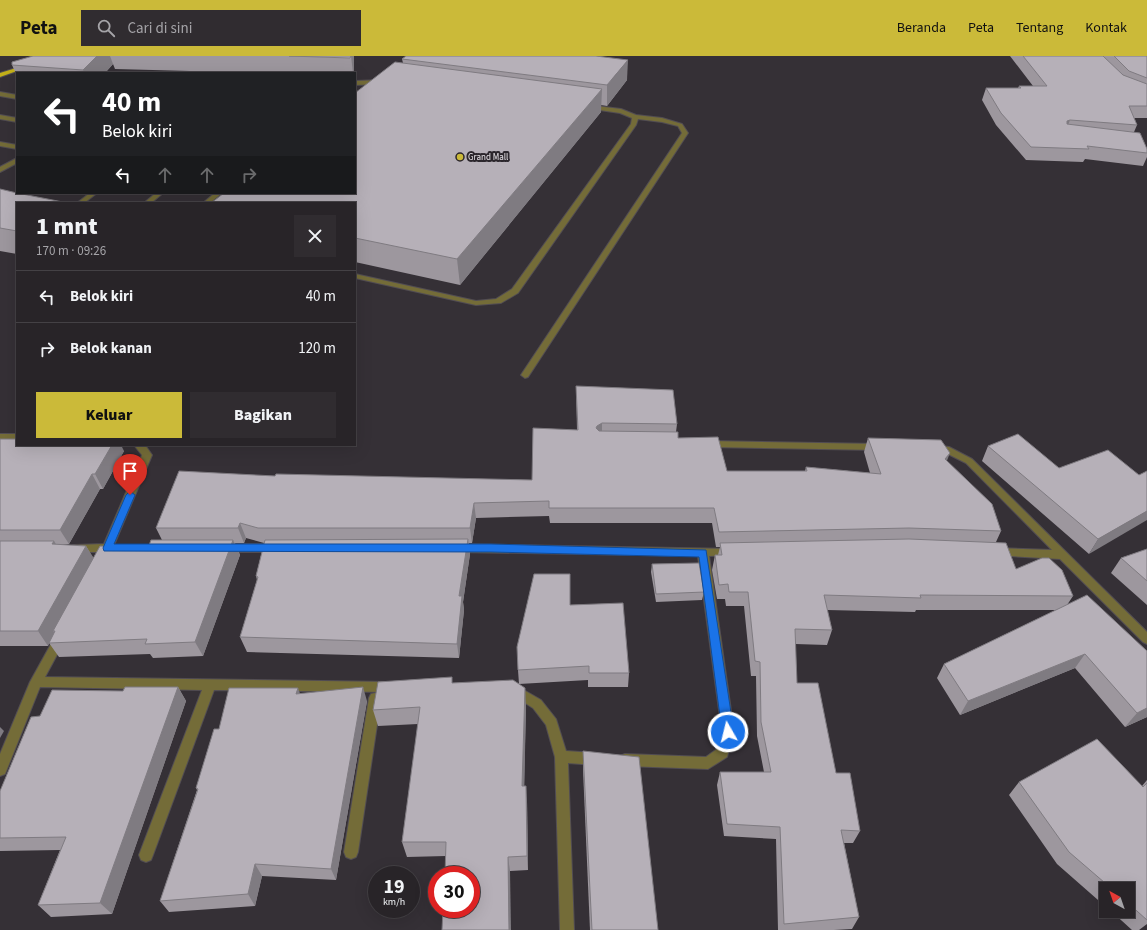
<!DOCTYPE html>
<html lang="id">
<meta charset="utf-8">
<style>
:root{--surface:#282428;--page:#302c30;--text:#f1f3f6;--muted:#a5a4a8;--line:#444145;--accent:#cbba39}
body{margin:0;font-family:"Source Sans 3",sans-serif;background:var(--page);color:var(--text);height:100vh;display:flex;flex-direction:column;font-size:15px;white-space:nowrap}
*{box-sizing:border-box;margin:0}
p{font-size:13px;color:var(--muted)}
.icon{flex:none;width:22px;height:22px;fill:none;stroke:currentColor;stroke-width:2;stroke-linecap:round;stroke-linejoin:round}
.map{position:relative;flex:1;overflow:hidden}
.side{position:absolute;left:16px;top:146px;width:340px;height:244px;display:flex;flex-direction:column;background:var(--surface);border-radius:0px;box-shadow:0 4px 16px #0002,0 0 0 1px var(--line)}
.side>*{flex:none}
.hud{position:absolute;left:16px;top:16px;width:340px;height:122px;border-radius:0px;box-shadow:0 4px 16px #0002,0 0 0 1px var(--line);background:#202124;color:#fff;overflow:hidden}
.needle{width:26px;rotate:320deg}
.tools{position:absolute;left:1099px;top:826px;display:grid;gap:8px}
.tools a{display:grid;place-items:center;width:36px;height:36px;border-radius:0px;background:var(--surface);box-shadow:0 4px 16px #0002,0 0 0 1px var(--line);font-size:20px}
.speed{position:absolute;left:368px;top:810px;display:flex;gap:8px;font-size:20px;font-weight:700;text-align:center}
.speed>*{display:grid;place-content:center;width:52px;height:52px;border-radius:50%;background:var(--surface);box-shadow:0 4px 16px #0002,0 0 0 1px var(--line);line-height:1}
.speed small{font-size:10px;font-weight:400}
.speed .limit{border:6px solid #d22;background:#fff;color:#111}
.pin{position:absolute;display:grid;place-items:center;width:34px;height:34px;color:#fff;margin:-41px -17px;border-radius:50% 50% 50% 0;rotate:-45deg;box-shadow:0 0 4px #0007}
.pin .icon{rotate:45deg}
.me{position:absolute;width:44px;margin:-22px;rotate:352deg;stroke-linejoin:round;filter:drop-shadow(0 0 3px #0008)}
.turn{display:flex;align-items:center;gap:14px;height:84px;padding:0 20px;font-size:18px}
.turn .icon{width:52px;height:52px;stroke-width:2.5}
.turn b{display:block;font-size:28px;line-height:34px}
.lanes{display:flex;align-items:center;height:38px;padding:0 20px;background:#0003;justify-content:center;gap:20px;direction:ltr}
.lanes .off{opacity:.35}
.round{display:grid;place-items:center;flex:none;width:42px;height:42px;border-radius:0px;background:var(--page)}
.overview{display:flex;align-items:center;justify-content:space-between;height:68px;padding:0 20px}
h1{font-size:24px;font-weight:800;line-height:30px}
.button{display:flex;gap:8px;margin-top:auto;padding:8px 20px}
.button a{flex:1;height:46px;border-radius:0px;background:var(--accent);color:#111;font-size:16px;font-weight:800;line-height:46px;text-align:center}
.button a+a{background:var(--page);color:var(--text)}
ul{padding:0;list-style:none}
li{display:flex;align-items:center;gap:12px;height:52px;padding:0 20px;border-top:1px solid var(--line)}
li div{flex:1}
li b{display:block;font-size:15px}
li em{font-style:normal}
header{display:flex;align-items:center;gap:24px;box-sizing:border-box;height:56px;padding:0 20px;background:var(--accent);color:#111}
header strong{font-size:19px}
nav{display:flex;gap:22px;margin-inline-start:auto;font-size:14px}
.search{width:280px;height:36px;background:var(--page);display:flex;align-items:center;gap:10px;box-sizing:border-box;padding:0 14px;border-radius:0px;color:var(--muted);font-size:15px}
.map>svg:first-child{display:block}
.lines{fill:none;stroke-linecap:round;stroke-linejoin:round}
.service-casing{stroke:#524d53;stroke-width:2}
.minor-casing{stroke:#524d53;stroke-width:2}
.trunk-casing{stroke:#524d53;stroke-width:2}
.service{fill:#746c38;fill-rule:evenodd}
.minor{fill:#746c38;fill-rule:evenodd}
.trunk{fill:#c3b019;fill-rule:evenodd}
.wall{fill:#9d979e}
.shaded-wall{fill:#7f7b81}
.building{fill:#b6b0b8;stroke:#7f7b81}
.route{fill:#1a73e8;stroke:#114b97}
.poi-dot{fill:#cbba39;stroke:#2b262c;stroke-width:1.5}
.labels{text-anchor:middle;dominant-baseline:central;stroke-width:4;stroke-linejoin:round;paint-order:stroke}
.far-poi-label{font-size:9px;fill:#ece8ec;stroke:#2b262c;text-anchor:start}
</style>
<header>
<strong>Peta</strong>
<div class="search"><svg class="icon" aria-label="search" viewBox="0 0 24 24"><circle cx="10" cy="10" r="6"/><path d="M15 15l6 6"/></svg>Cari di sini</div>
<nav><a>Beranda</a><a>Peta</a><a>Tentang</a><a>Kontak</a></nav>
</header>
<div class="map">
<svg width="1147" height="874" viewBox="0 0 1147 874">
<rect width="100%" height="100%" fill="#353036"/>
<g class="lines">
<defs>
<g id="service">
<polygon points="355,25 382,24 385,26 382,28 355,29"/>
<polygon points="0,36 17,39 17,43 0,40"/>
<polygon points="588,49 621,53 636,59 662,62 682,68 688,77 528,321 525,322 521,319 682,77 678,70 662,66 638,63 636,69 518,237 501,247 476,249 355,222 355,218 476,245 496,243 512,233 631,68 632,62 620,57 586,52 586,50"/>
<polygon points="0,59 17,62 17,66 0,63"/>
<polygon points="0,86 17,89 17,93 0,90"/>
<polygon points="17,102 17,107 0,116 0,111"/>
<polygon points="90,137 97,137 84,147 77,147"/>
<polygon points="156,137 163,137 151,147 144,147"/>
<polygon points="215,137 222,137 210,147 203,147"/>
</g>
<g id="minor">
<rect x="0" y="378" width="17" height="6"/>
<polygon points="708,385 878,388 883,391 878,394 708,391 703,388"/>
<polygon points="134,389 145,389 152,399 114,489 117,492 116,495 111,496 109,500 101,500 100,496 70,496 69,493 70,490 74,489 104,488 142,399"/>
<polygon points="934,389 949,391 972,403 1147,576 1147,588 1143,586 1060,503 992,499 991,496 992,493 996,492 1052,494 966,407 944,396 931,394 929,392 931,390"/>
<polygon points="224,488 276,488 280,489 281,492 280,495 276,496 224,496 220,495 219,492 220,489"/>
<polygon points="456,488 736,493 737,496 736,499 709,500 734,676 727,701 708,713 625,710 620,708 619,704 620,700 625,698 706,701 717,693 722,676 698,500 456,496 452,495 451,492 452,489"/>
<polygon points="60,577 64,579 66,582 45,621 390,626 394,627 396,631 394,635 390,636 214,634 153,799 151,804 146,806 141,804 139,799 202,634 40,631 5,718 0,720 0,698 30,626 56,579"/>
<polygon points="515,629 541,644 556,663 566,695 595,697 600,699 601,703 600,707 595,709 568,707 574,874 560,874 555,701 546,669 533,652 511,638 509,634 511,630"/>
<polygon points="375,637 379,638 381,642 358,796 356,801 351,803 346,801 344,796 369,642 371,638"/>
</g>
<polygon id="trunk" points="26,9 31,10 0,21 0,17"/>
</defs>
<!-- service casing -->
<use href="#service" class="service-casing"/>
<!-- minor casing -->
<use href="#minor" class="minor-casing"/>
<!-- trunk casing -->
<use href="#trunk" class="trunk-casing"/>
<!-- service -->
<use href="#service" class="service"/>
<!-- minor -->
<use href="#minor" class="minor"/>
<!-- trunk -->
<use href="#trunk" class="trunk"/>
</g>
<!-- wall -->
<g class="wall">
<polygon points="33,0 354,0 354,17 261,17 115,13 113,8 105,17 17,17 17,20 12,9"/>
<polygon points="1010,0 1147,0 1147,62 1134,62 1137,69 1134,76 1147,93 1147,101 1143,110 1085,103 1083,106 1026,104 996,69 982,44 986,32 1018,32 1019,30 1033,30"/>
<polygon points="402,3 627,24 607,50 601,49 601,56 460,229 355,206 355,147 403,7"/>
<polygon points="0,133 17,147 17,198 0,195"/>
<polygon points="576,330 677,368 676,376 678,382 727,415 805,415 806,411 870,417 864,396 868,382 947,405 1001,475 996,486 1016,513 1073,540 1067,549 1147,661 1125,671 1075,612 960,659 937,622 944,608 1056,554 916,554 915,556 827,554 832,574 827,589 795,588 797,627 860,775 853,787 844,787 859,861 852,873 834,874 778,874 776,783 724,780 717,729 720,716 764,716 757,680 756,620 751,620 744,550 726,550 725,543 717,543 712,514 715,499 718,499 720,491 716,491 712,467 550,467 549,460 476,462 472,487 469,487 470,498 463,546 464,554 459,602 247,596 240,581 257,524 256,520 264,487 246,482 244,487 235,487 240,499 203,600 153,602 150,598 59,601 49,587 48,590 0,590 0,383 124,395 103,433 100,433 69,488 56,488 86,490 93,502 148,492 162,484 156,472 275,420 532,424 577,374"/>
<polygon points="988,390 1059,412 1139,419 1089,498 982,405"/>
<polygon points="1147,493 1147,549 1111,517 1121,502"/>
<polygon points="652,508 704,536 702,544 656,546 651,516"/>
<polygon points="570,549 629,617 628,631 588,631 588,624 519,628 526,649 524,730 527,745 528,814 510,815 446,800 407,801 402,786 418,668 378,670 373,654 453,627 519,628 518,614"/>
<polygon points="178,631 186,645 112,858 51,861 38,849 60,794 0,795 0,735 40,660 123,635"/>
<polygon points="300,637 367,645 336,824 262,820 255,850 169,856 160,845 197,734 196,732 219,673"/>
<polygon points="583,695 658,874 590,874 583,714"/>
<polygon points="1147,724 1147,868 1139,874 1132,874 1111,855 1128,855 1128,833 1106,833 1106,851 1057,808 1009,739 1019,726 1142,730"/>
</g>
<!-- shaded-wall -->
<g class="shaded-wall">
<polygon points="97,0 110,0 113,8 105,17 84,17 83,14"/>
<polygon points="351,0 354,0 354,17 353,17"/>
<polygon points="628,4 627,24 607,50 607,29"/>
<polygon points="602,33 601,56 460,229 457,203"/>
<polygon points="1070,64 1065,77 1067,65"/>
<polygon points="602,367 602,382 596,372 597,370"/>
<polygon points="112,389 121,389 124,395 103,433 95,418"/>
<polygon points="950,397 944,412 945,403"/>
<polygon points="92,418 100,433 69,488 60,474"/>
<polygon points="474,447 476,462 472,487 470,472"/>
<polygon points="1147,455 1147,464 1089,498 1098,483"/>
<polygon points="240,467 246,482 244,487 238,472"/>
<polygon points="468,483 470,498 463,546 464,554 459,602 457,588 459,540"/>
<polygon points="233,484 240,499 203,600 195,586"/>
<polygon points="54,485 63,500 52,488"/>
<polygon points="86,490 95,504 55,575 53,575 55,578 49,587 48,590 38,575"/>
<polygon points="1085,598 1075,612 960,659 968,645"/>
<polygon points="178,631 186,645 112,858 100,847"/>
<polygon points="363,631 367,645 336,824 331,813"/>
<polygon points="298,632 303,646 296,638"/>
<polygon points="525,632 526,649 524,745 522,730"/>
<polygon points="1147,652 1147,661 1125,671 1137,657"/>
<polygon points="0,671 4,675 0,682"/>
<polygon points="526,730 527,745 528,814 527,800"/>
<polygon points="508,801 510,815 511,874 509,874"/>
<polygon points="255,808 262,820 255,850 248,838"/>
</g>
<!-- building -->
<g class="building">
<polygon points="33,0 97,0 83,14 12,9 12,6"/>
<polygon points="289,0 351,0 350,2"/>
<polygon points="406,0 596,0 628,4 607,29 402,3"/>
<polygon points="1023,0 1103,0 1123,19 1147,28 1147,50 1129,50 1137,69 1070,64 1067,65 1067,68 1140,77 1147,93 1147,97 1087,90 1089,93 1031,91 1001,57 986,32 1021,32 1019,30 1047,30"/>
<polygon points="1114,0 1147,0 1147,22 1129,15"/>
<polygon points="395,6 602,33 457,203 355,182 355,147 211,147 224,137 355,137 355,37"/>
<polygon points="0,133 17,137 68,147 17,147 17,175 0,172"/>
<polygon points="576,330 673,334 677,368 602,367 597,370 596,372 599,375 678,376 678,382 718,381 727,415 807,415 806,411 881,418 868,382 941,384 950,397 945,403 992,448 1001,475 909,472 719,476 714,452 549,452 549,445 474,447 470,472 258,472 240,467 238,472 156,472 179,415 275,420 276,418 532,424 533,372 578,374"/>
<polygon points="1018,378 1059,412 1108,394 1139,419 1147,415 1147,455 1098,483 988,390"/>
<polygon points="0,383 17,383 17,389 112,389 95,418 92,418 60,474 0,474"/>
<polygon points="468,483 459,540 462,540 457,588 240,581 258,521 256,520 265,484"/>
<polygon points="909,483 1006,487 1016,513 1042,502 1049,502 1062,514 1073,540 920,539 921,542 824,539 832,574 795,573 797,627 818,627 836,717 850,717 860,775 841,774 859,861 784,868 780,771 727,768 720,716 771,716 761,666 760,606 755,605 748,536 729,536 728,528 719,529 715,499 722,499 720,487"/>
<polygon points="151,484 233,484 195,586 145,588 147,583 49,587 55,575 53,575 100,490 148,492"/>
<polygon points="0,485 54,485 52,488 86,490 38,575 0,575"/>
<polygon points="1147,493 1147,525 1121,502"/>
<polygon points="699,507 704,536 656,538 652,508"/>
<polygon points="534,518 570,518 570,549 623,547 629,617 589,617 589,610 518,614 517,591"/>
<polygon points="1087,539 1147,595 1147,652 1137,657 1085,598 968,645 944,608"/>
<polygon points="452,621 452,627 513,624 525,632 522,730 526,730 527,800 508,801 509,874 442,874 443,853 471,853 471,819 445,819 446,786 402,786 420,651 373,654 378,626"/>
<polygon points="125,631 178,631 100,847 38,849 66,781 0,782 0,735 31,661 40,660 52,634 123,635"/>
<polygon points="363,631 331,813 255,808 248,838 160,845 198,733 196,732 214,673 219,673 229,632 298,632 296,638"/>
<polygon points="1097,683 1143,731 1147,727 1147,864 1128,847 1128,833 1112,833 1069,796 1019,726"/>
<polygon points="583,695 639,701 658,874 592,874"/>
</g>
<!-- route -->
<polygon class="route" points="130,435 135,439 114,488 491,488 706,494 734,676 732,680 728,681 724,680 722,676 699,501 491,496 104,495 103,492 126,439"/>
<!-- markers -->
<circle class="poi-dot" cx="460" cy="101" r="4"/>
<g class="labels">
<!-- far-poi labels -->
<g class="far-poi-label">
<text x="468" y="101">Grand Mall</text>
</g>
</g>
</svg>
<div class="tools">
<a><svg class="needle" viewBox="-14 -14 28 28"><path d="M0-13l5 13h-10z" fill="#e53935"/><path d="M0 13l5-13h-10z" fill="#a5a4a8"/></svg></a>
</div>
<div class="speed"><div>19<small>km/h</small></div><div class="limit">30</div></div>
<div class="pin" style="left:130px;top:439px;background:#d93025"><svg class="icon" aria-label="arrive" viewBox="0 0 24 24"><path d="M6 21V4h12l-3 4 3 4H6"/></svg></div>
<svg class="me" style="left:728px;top:676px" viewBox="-20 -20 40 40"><circle r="17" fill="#1a73e8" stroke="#fff" stroke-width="3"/><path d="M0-11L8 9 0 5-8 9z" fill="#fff"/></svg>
<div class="hud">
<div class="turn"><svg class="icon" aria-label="left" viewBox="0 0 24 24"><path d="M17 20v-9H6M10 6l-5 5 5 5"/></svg><div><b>40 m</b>Belok kiri</div></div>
<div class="lanes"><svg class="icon" aria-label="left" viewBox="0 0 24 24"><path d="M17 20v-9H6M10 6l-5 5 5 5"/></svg><svg class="icon off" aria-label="ahead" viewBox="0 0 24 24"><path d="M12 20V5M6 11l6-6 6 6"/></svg><svg class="icon off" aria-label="ahead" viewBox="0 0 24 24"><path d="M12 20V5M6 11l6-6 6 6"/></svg><svg class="icon off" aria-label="right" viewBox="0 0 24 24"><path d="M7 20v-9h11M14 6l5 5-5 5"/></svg></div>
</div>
<section class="side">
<div class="overview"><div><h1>1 mnt</h1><p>170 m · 09:26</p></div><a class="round"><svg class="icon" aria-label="close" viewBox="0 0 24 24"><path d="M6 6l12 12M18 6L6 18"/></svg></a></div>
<ul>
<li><svg class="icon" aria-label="left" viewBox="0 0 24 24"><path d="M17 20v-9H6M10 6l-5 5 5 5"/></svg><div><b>Belok kiri</b></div><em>40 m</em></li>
<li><svg class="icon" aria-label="right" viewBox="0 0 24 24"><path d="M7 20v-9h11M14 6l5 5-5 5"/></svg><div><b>Belok kanan</b></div><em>120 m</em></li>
</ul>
<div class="button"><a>Keluar</a><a>Bagikan</a></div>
</section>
</div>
